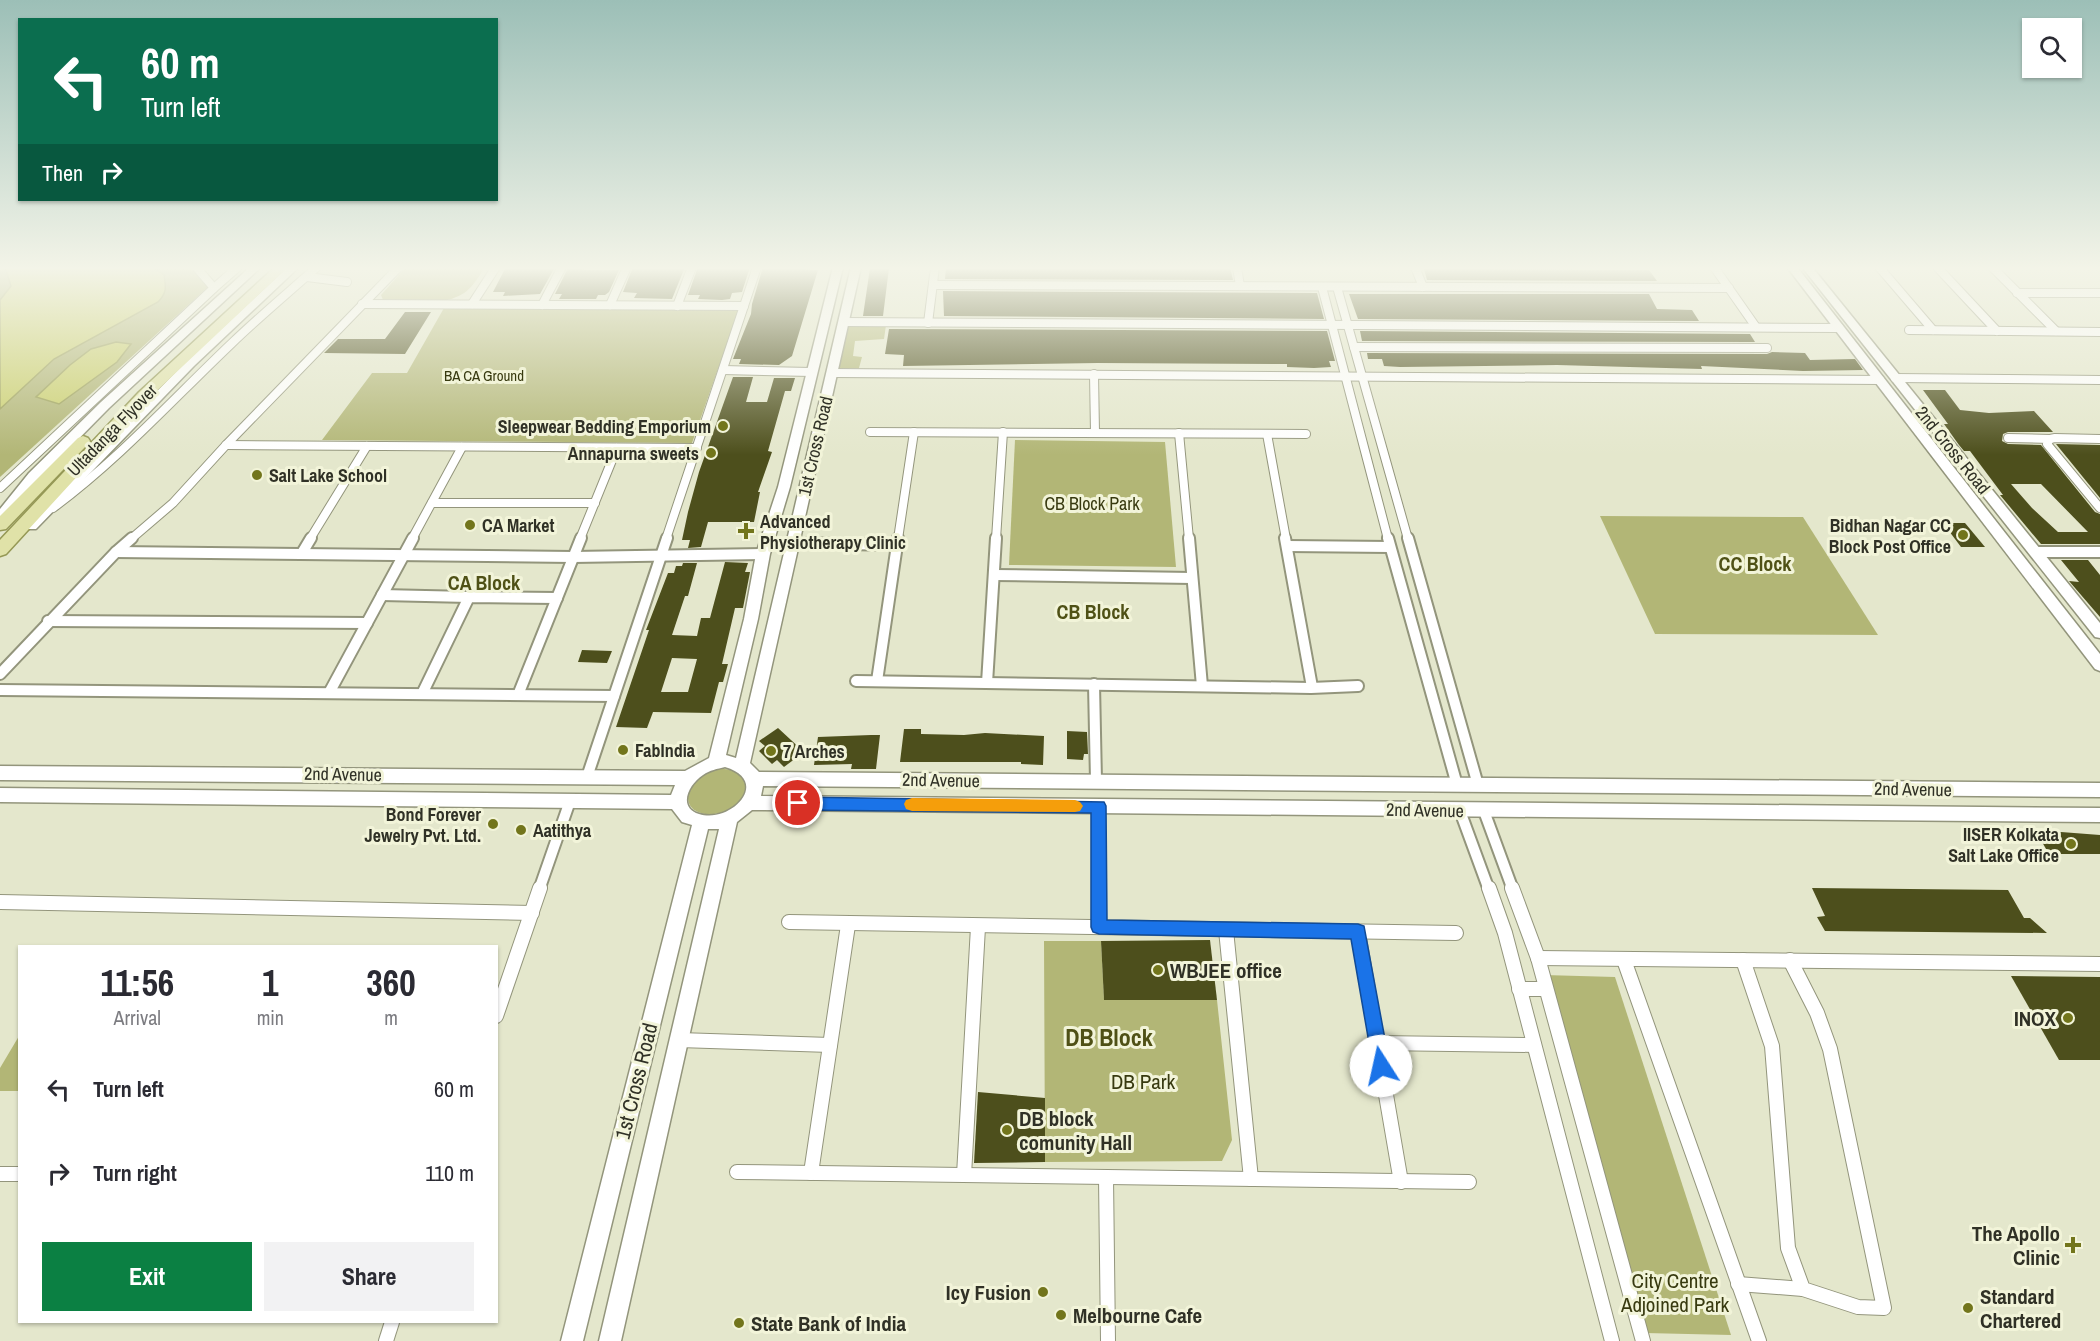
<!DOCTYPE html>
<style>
:root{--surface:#fff;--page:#f2f2f3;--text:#2b2b33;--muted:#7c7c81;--accent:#0b8043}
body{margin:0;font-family:"Archivo Narrow",sans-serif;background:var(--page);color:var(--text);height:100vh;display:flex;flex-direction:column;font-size:22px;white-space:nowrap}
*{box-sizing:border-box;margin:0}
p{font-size:20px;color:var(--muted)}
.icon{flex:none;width:33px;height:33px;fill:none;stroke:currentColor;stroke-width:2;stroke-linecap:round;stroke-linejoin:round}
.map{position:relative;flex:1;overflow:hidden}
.details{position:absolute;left:18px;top:945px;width:480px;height:378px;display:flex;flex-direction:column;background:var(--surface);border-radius:0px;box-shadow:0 2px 4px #0004}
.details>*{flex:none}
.top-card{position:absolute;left:18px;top:18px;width:480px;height:183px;border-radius:0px;box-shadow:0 2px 4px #0004;background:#0b6e4f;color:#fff;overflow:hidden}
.tools{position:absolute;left:2022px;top:18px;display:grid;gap:12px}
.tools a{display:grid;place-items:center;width:60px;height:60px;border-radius:0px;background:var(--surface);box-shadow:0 2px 4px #0004;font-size:30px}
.pin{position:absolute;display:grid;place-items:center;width:51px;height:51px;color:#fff;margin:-26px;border:3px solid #fff;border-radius:50%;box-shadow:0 2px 6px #0007}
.me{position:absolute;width:66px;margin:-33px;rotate:350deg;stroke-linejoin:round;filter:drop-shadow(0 0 4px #0008)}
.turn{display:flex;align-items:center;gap:21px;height:126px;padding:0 24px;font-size:27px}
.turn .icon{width:78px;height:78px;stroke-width:2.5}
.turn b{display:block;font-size:42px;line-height:51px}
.then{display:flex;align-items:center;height:57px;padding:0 24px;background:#0003;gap:12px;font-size:22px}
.eta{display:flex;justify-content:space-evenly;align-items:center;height:102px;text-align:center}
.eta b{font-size:36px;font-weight:800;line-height:42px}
.action{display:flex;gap:12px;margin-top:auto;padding:12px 24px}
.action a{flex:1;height:69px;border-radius:0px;background:var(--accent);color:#fff;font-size:24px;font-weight:800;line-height:69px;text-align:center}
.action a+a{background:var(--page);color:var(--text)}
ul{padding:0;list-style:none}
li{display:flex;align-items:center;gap:18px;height:84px;padding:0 24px}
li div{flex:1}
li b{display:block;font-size:22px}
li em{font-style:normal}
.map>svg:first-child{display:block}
.green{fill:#b2b676}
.water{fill:#cacf6e;stroke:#9ca058;stroke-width:1.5}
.building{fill:#4d4f1c;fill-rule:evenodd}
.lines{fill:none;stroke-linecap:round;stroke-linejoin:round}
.street-far2-casing{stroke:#93957c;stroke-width:10}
.street-far1-casing{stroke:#93957c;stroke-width:14}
.street-casing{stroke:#93957c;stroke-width:16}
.secondary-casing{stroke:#93957c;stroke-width:3}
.primary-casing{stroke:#959855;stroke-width:3}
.street-far2{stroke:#fff;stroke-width:8}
.street-far1{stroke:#fff;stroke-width:10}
.street{stroke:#fff;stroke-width:14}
.secondary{fill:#fff;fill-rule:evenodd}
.primary{fill:#e0e2a8;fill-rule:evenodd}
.route{fill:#1a73e8;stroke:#114b97;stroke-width:1.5}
.slow{fill:#f59e0b}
.poi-dot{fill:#72751b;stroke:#f2f4d9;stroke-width:2}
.labels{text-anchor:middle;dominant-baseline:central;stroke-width:6;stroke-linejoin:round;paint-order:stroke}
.far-park-label{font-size:15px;fill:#383a10;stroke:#f2f4d9}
.poi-label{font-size:18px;font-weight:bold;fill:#303126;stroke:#f2f4d9;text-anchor:start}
.street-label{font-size:18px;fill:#303126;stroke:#f2f4d9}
.park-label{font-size:18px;fill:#383a10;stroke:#f2f4d9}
.neighbourhood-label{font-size:20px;font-weight:bold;fill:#4f5116;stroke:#f2f4d9}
.near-poi-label{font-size:21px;font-weight:bold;fill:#303126;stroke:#f2f4d9;text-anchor:start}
.near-street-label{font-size:21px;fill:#303126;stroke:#f2f4d9}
.near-park-label{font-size:21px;fill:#383a10;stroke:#f2f4d9}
.near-neighbourhood-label{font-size:24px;font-weight:bold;fill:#4f5116;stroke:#f2f4d9}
</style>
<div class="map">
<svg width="2100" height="1341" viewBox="0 0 2100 1341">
<rect width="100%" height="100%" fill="#e4e7cc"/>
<!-- green -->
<g class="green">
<polygon points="0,267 189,267 208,287 0,477"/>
<path d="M406,267h79c-13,20 -17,28 -41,34l-61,-1 -2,-5z"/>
<polygon points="444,308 739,309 692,443 322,440 372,373 407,373"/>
<polygon points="845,324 886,325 884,339 855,341 853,356 862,357 859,368 836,368"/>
<polygon points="1015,440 1165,442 1176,567 1009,565"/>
<polygon points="1600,516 1803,517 1878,635 1655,634"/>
<path d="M718,768l20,3c3,4 7,8 8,12 14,31 -68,48 -57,7 4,-12 19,-19 29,-22z"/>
<polygon points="1044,941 1101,941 1104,1000 1217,1000 1232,1140 1222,1161 1045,1162"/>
<polygon points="1544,975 1615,977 1731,1335 1645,1333"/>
<polygon points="19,1036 19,1091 0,1091 0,1068"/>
</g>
<!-- water -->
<g class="water">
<path d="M5,267h148l11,8c2,12 3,18 -6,27l-104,57 -54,50v-109l11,-14z"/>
<polygon points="116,342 131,344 117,362 59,404 36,397 70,365 91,349"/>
</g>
<!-- building -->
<g class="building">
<polygon points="506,267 555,267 540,294 503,296 505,292 493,292"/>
<polygon points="633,267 685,267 672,299 634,298 637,293 623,292"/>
<polygon points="698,267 750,267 742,292 732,293 730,299 722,300 698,299 700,295 688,295"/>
<polygon points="763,267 818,270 792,356 779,365 739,364 741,359 733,359 751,314 752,304"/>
<polygon points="946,267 1139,267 1183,269 1230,267 1233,280 945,279"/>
<polygon points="568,268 588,270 619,270 609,292 605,295 598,295 596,299 559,299 562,294 555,294"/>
<polygon points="870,268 889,268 883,316 863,316"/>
<polygon points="1424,269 1649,270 1657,281 1427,280"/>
<polygon points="943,291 1317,293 1324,319 944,316"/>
<polygon points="1349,294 1649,294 1657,309 1692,310 1699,321 1358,319"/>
<polygon points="405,312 431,312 405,354 324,353 338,339 385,339"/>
<polygon points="889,329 1327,331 1335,361 1329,361 1331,367 1314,368 1287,367 1287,364 1098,363 903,366 904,355 885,354"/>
<polygon points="1360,331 1750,334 1755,342 1362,341"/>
<polygon points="1772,352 1805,353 1810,360 1855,359 1863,370 1803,371 1701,366 1702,369 1557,365 1400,367 1384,366 1382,359 1368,359 1367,353 1767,354"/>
<polygon points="733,377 753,377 746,402 767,402 774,378 795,378 791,391 785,391 768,451 772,452 758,492 760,492 754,522 708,522 701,547 688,548 690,540 682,540 688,512 699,472"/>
<path d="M1923,390h22l15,20 29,3 45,-2 19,21h-45l-5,2 -1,7 6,3 33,1 54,67 5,2v30h-59l-41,-49h3l-33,-44h-6l-5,-6 -15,-21h4zM2011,484h30l47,48h-30l-26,-24z"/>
<polygon points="2056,444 2100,445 2100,498"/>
<polygon points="1943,523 1965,523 1985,547 1961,547"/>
<polygon points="2061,560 2088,560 2100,575 2100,617 2069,581 2079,582"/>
<path d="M725,562l23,1 -3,9h5l-7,36h-8l-13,56h6l-5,18h-4l-8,31 -58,-1 -6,16 -31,-1 33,-97h-3l22,-57h6l2,-7h6l1,-3h14l-9,33h-3l-13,39 25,1 4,-18h9zM672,658l25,1 -9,33h-27z"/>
<polygon points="582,650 612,651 607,663 578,662"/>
<polygon points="778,728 804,752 784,767 777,760 772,764 759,751 765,746 759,741"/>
<polygon points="904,729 921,729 921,734 964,735 985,733 1044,736 1043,765 1021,764 1021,762 900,762"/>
<polygon points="1067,731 1087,732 1088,754 1084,754 1083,760 1067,759"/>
<polygon points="871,735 880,735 876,769 851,769 852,764 814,765 818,737"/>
<polygon points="2035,830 2100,835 2100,854 2049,854"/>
<polygon points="1812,888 2008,890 2024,918 2030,918 2047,933 1825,931 1817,917 1825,916"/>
<polygon points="1210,940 1217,1000 1104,1000 1101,941"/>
<polygon points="2011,976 2100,977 2100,1060 2059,1060"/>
<polygon points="978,1092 1045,1098 1045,1162 974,1163"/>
</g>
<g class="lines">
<defs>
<g id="street-far2">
<polyline points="1237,267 1240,286"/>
<polyline points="1415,267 1423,287"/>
<polyline points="1714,267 1756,327"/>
<polyline points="1879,267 1933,330"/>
<polyline points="1937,267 1997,331"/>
<polyline points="1992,267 2056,331"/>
<polyline points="307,277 347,282"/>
<polyline points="933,285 1729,288"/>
<polyline points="1322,287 1388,539"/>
<polyline points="1337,287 1408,539"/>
<polyline points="214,288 238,267"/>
<polyline points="2017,293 2100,293"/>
<polyline points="362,304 744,306"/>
<polyline points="472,304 496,267"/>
<polyline points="542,305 562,267"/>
<polyline points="610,305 627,267"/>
<polyline points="677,306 692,267"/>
<polyline points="843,322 1839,328"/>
<polyline points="928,323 935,267"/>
<polyline points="1909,330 2100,332"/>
<polyline points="1354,347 1767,348"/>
<polyline points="723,370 812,372"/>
<polyline points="832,373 1880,380"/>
<polyline points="1094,374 1095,433"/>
<polyline points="1895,378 2100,380"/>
<polyline points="870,432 1306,434"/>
<polyline points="1179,433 1189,539"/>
<polyline points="1267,434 1286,539"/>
<polyline points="2008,438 2050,439"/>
<polyline points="2100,439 2055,438 2050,439 2047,444 2100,508"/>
<polyline points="226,445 697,448"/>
<polyline points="0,488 214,288 196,267"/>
<polyline points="432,503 595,503"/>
<path d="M53,508c66,-49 119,-108 179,-165 27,-26 57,-51 85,-76"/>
<polyline points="131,539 173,503 226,445 399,267"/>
<polyline points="310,539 367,446"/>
<polyline points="412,539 462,447"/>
<polyline points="580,539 617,448"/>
<polyline points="666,539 757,267"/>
<polyline points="898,539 914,432"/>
<polyline points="996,539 1003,432"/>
</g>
<g id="street-far1">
<polyline points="1189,538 1202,686"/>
<polyline points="1285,538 1312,687"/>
<polyline points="1388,538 1457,785"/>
<polyline points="1408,538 1478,785"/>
<polyline points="793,543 897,545"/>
<polyline points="1287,546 1390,547"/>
<polyline points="116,552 573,557 763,554"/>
<polyline points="2036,552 2100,552"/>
<polyline points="302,553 311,538"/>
<polyline points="994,575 1192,578"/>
<polyline points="382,595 469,597"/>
<polyline points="48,621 367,623"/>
<polyline points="0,674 116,552 132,538"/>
<polyline points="856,681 1311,688 1358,686"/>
<polyline points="877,681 898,538"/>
<polyline points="987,683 996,538"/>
<polyline points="1094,684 1096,781"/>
<polyline points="0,690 614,696"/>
<polyline points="329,693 413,538"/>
<polyline points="422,694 469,597 557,598"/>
<polyline points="518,695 581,538"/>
<polyline points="587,777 667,538"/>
<polyline points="1098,806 1099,890"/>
<polyline points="1460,811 1489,890"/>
<polyline points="1484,811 1513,890"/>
<polyline points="539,890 570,801"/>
</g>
<g id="street">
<polyline points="1099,888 1099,927"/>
<polyline points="1489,888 1505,933 1612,1341"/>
<polyline points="1512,888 1538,958 1643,1341"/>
<polyline points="0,902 532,913"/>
<polyline points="789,922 1456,933"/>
<polyline points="1226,930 1251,1179"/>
<polyline points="1358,932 1401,1182"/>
<polyline points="1538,958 2100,964"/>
<polyline points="1624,960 1759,1341"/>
<polyline points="1743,960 1772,1046 1788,1248 1803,1289 1858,1307 1884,1308 1830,1049 1817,1013 1790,960"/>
<polyline points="1519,989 1546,989"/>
<polyline points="496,1016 540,888"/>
<polyline points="679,1040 830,1045"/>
<polyline points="1377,1043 1534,1045"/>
<polyline points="737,1172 1469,1182"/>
<polyline points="811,1173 848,925"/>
<polyline points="0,1174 20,1174"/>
<polyline points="964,1175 978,927"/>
<polyline points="1106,1177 1108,1341"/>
<polyline points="1738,1284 1803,1289"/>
<polyline points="386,1341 392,1322"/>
</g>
<g id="secondary">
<polygon points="250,267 261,267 109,408 39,479 5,521 0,522 0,509 29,473 101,402"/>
<polygon points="288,267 299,267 194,366 36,529 26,529 24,526 26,523 186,362"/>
<path d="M833,267h10l-53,220 -20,67 -12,65 -32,136 10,3 115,-491h10l-111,496 9,9 1341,11v14l-1337,-11 -2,10 1339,12v14l-1348,-12 -15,12 -116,519h-22l120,-512h-11l-125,512h-22l131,-516 -10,-3 -10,-13 -672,-7v-14l671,7 4,-10 -675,-5v-14l685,5 24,-13 35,-139 12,-65 22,-67zM725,767c47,14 6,57 -26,47 -22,-7 -10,-30 4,-39 7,-5 14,-6 22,-8z"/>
<polygon points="1787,267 1797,267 2100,654 2100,671 2095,669"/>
<polygon points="1802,267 1812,267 2100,623 2100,638 2095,637"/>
</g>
<g id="primary">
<polygon points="275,267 288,267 149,398 6,554 0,556 0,540 139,392"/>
<polygon points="83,436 88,438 90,441 88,444 6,529 0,530 0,516 78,438"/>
</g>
</defs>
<!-- street-far2 casing -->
<use href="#street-far2" class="street-far2-casing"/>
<!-- street-far1 casing -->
<use href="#street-far1" class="street-far1-casing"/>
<!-- street casing -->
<use href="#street" class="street-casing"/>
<!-- secondary casing -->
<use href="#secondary" class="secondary-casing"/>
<!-- primary casing -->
<use href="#primary" class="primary-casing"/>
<!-- street-far2 -->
<use href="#street-far2" class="street-far2"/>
<!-- street-far1 -->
<use href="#street-far1" class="street-far1"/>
<!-- street -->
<use href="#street" class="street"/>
<!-- secondary -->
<use href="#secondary" class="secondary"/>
<!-- primary -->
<use href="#primary" class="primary"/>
</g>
<!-- sky -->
<linearGradient id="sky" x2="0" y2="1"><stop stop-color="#9cbfb7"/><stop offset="0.59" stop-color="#f3f4e8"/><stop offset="1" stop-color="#f3f4e8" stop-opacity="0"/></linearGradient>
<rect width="2100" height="455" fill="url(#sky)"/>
<!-- route -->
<polygon class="route" points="798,797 1104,802 1106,806 1107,920 1358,924 1364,926 1390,1066 1388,1072 1381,1075 1375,1072 1373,1066 1351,939 1099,934 1093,932 1091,927 1091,813 798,810 792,808 790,803 792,799"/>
<!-- slow -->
<polygon class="slow" points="912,798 1075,800 1080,802 1083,806 1080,811 1075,812 912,811 906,809 904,804 906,800"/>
<!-- markers -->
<g class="poi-dot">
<circle cx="723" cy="426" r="6"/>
<circle cx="711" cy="453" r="6"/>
<circle cx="257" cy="475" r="6"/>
<circle cx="470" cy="525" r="6"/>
<path d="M743 522h6v6h6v6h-6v6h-6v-6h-6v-6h6z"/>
<circle cx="1963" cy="535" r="6"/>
<circle cx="623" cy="750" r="6"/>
<circle cx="771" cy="751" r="6"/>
<circle cx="493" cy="824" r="6"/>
<circle cx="521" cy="830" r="6"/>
<circle cx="2071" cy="844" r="6"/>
<circle cx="1158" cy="970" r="6"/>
<circle cx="2068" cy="1018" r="6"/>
<circle cx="1007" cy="1130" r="6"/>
<path d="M2070 1236h6v6h6v6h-6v6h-6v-6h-6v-6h6z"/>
<circle cx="1043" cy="1292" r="6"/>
<circle cx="1968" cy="1308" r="6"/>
<circle cx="1061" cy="1315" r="6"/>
<circle cx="739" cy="1323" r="6"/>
</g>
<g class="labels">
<!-- far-park labels -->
<g class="far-park-label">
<text x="484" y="375">BA CA Ground</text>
</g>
<!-- poi labels -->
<g class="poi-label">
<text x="711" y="426" text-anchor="end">Sleepwear Bedding Emporium</text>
<text x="699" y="453" text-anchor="end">Annapurna sweets</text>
<text x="269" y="475">Salt Lake School</text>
<text x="760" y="521">Advanced<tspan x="760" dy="21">Physiotherapy Clinic</tspan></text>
<text x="482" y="525">CA Market</text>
<text x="1951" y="525" text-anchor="end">Bidhan Nagar CC<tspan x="1951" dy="21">Block Post Office</tspan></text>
<text x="635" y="750">FabIndia</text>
<text x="783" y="751">7 Arches</text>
<text x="481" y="814" text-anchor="end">Bond Forever<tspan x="481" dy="21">Jewelry Pvt. Ltd.</tspan></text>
<text x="533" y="830">Aatithya</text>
<text x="2059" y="834" text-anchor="end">IISER Kolkata<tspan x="2059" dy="21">Salt Lake Office</tspan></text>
</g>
<!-- street labels -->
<g class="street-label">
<text transform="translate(112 430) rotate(-46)">Ultadanga Flyover</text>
<text transform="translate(815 446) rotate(-77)">1st Cross Road</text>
<text transform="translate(1953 450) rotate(51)">2nd Cross Road</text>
<text transform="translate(343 774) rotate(1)">2nd Avenue</text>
<text transform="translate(941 780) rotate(1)">2nd Avenue</text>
<text transform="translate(1913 789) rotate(1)">2nd Avenue</text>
<text transform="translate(1425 810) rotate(1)">2nd Avenue</text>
</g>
<!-- park labels -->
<g class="park-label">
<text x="1092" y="503">CB Block Park</text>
</g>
<!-- neighbourhood labels -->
<g class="neighbourhood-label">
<text x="1755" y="563">CC Block</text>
<text x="484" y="582">CA Block</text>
<text x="1093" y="611">CB Block</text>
</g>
<!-- near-poi labels -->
<g class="near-poi-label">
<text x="1170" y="970">WBJEE office</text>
<text x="2056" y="1018" text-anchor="end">INOX</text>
<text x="1019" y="1118">DB block<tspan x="1019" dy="24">comunity Hall</tspan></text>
<text x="2060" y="1233" text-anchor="end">The Apollo<tspan x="2060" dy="24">Clinic</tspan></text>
<text x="1031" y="1292" text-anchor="end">Icy Fusion</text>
<text x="1980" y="1296">Standard<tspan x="1980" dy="24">Chartered</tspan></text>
<text x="1073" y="1315">Melbourne Cafe</text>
<text x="751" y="1323">State Bank of India</text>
</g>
<!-- near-street labels -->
<g class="near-street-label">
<text transform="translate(636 1081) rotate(-76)">1st Cross Road</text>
</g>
<!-- near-park labels -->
<g class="near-park-label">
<text x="1143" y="1081">DB Park</text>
<text x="1675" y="1280">City Centre<tspan x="1675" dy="24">Adjoined Park</tspan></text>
</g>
<!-- near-neighbourhood labels -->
<g class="near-neighbourhood-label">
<text x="1109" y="1037">DB Block</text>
</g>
</g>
</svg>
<div class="tools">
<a><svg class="icon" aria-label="search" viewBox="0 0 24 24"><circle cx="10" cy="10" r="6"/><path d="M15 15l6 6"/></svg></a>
</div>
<div class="pin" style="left:798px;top:803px;background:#d93025"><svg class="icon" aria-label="arrive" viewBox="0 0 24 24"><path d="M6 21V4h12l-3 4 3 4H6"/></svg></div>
<svg class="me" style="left:1381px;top:1066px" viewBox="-20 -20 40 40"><circle r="19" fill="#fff"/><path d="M0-13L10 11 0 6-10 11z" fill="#1a73e8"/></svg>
<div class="top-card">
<div class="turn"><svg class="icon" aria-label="left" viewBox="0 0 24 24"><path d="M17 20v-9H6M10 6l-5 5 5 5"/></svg><div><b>60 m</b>Turn left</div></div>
<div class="then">Then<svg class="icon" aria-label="right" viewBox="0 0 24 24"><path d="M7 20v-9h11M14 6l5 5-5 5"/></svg></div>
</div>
<section class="details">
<div class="eta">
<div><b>11:56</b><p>Arrival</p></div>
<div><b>1</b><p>min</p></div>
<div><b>360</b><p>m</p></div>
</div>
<ul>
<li><svg class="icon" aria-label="left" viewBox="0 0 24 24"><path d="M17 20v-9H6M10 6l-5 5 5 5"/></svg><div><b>Turn left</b></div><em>60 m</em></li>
<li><svg class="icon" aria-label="right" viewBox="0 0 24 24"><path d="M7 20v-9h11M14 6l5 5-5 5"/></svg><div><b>Turn right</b></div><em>110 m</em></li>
</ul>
<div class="action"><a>Exit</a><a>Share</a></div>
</section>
</div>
